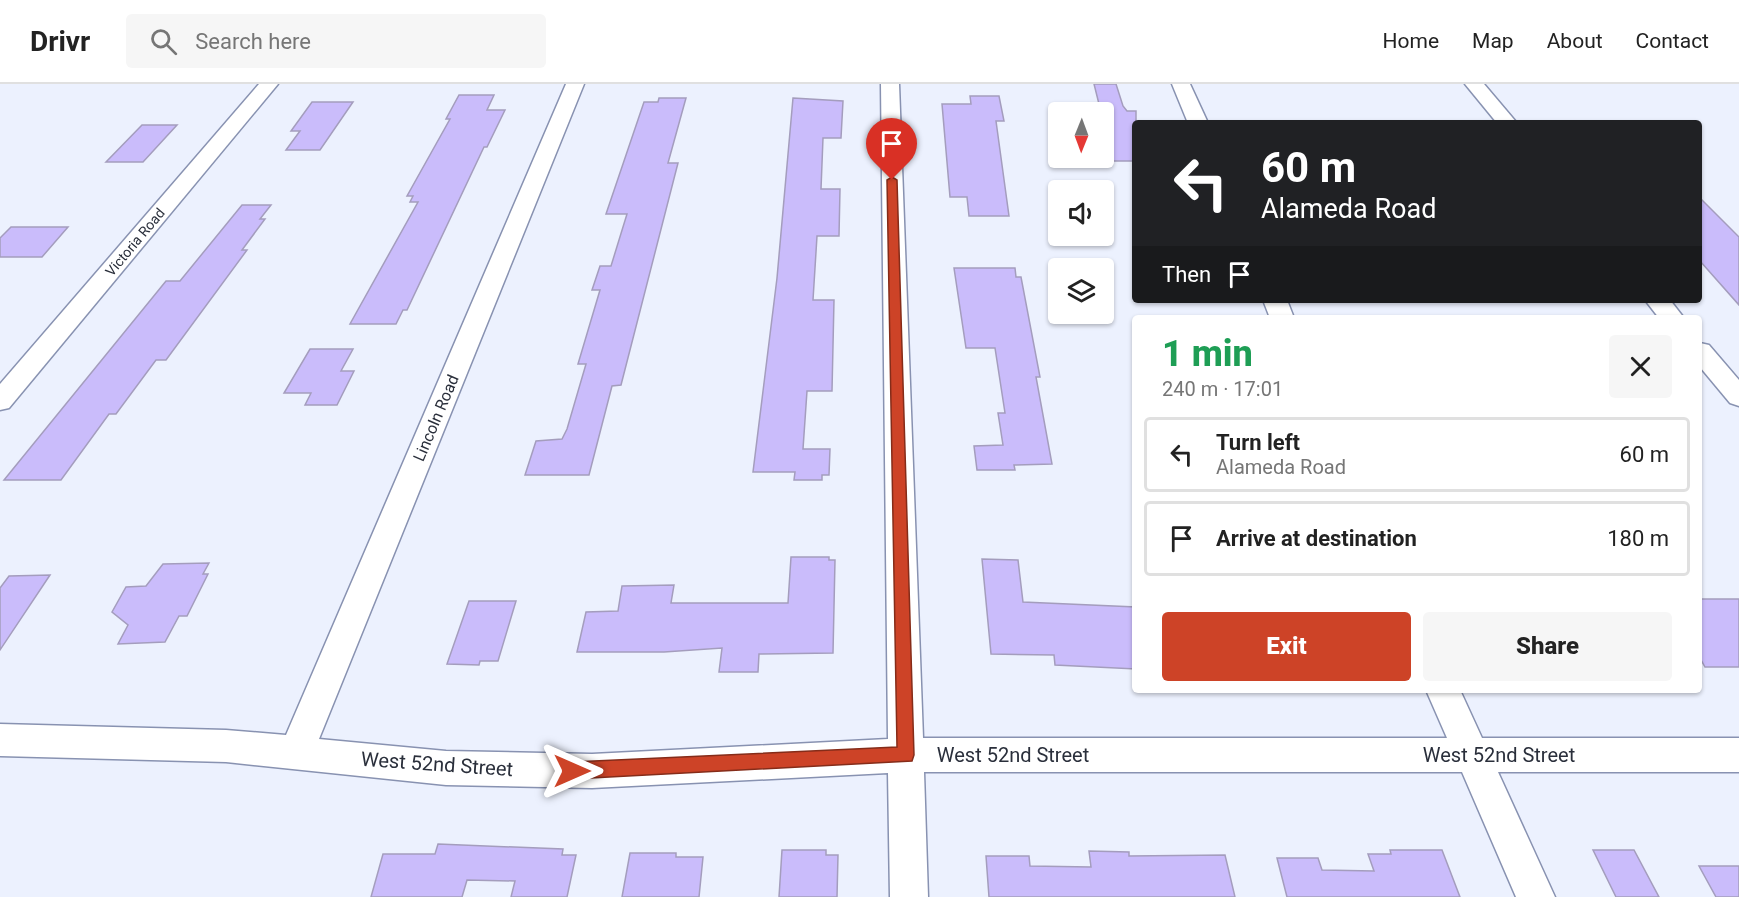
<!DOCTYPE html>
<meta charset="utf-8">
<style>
:root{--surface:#fff;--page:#f6f6f6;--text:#222;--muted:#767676;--line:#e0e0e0;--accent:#cd4327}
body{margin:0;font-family:Roboto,sans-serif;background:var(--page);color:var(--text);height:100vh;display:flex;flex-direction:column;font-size:22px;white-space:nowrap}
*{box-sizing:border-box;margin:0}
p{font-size:20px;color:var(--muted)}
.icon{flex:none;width:33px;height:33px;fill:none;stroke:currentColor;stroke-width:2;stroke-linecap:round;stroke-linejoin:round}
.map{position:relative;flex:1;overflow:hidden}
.sheet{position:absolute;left:1132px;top:231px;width:570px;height:378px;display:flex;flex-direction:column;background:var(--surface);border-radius:6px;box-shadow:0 2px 4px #0004}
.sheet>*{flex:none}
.guide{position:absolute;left:1132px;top:36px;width:570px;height:183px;border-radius:6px;box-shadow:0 2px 4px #0004;background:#202124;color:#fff;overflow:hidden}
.needle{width:39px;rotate:181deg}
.tools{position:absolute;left:1048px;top:18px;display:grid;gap:12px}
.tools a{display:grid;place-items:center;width:66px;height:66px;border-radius:6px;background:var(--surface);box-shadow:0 2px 4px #0004;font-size:30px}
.pin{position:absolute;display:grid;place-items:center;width:51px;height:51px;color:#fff;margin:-62px -26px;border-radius:50% 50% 50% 0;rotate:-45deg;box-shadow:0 0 6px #0007}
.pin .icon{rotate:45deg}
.me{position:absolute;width:66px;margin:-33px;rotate:90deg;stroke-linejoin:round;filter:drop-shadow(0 0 4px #0008)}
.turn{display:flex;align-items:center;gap:21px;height:126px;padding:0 30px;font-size:27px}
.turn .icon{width:78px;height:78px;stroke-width:2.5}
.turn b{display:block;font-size:42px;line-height:51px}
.then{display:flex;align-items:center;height:57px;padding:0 30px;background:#0003;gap:12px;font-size:22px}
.round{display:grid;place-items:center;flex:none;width:63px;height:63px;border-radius:6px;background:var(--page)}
.summary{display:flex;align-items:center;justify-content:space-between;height:102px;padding:0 30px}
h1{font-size:36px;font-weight:800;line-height:45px;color:#1e9e55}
.button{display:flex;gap:12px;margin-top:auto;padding:12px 30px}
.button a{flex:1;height:69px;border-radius:6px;background:var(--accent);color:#fff;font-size:24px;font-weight:800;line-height:69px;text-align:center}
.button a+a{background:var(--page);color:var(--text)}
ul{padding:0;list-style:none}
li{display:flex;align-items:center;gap:18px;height:75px;margin:0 12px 9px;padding:0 18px;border:3px solid var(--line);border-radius:6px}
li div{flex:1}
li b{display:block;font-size:22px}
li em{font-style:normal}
header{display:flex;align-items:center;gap:36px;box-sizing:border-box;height:84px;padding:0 30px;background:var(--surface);border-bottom:2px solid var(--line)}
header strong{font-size:28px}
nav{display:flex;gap:33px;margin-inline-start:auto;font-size:21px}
.search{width:420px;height:54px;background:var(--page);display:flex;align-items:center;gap:15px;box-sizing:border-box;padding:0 21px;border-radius:6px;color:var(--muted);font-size:22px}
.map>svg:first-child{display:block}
.building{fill:#cabcfb;stroke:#a49dbd;stroke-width:1.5}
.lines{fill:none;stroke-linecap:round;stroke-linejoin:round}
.minor-casing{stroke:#8892b1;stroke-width:3}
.minor{fill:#fff;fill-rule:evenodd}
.route{fill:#cd4327;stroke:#852c19;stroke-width:1.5}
.labels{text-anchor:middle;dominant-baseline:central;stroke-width:5;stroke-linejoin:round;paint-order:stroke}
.far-street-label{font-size:14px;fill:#2a2f3b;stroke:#fff}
.street-label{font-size:16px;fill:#2a2f3b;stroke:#fff}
.near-street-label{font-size:20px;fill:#2a2f3b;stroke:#fff}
</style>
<header>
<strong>Drivr</strong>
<div class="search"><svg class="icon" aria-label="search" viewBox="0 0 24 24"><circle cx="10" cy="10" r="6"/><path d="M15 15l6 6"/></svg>Search here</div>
<nav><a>Home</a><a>Map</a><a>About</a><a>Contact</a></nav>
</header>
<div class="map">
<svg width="1739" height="813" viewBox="0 0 1739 813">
<rect width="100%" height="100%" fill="#ecf1fe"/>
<!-- building -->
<g class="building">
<polygon points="1094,0 1116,0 1123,22 1127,27 1136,27 1136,77 1101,77 1100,74 1104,74 1104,28 1087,28 1085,20 1099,20"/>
<polygon points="459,11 494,11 487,26 505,26 487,63 484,63 407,226 403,226 396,240 350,240 418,118 410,118 413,112 407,112 450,35 446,35"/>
<polygon points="970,12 999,12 1004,37 996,37 1009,132 969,132 967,113 950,113 942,20 971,20"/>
<polygon points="659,14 686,14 668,79 678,79 621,301 612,302 589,391 525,391 536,357 562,355 567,345 586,280 578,280 600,206 592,206 600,182 611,182 627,130 606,130 644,18 658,18"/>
<polygon points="793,14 843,17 841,54 823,54 821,105 840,105 839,152 817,152 813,216 834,216 832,307 807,307 803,365 830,365 829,391 822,391 822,396 794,396 795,388 753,388 777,194"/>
<polygon points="312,18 353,18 320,66 286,66 300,47 291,47"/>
<polygon points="142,41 177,41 143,78 106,78"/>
<polygon points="1700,114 1739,153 1739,221 1700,177"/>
<polygon points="242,121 271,121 260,135 265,135 242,166 247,166 166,276 156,276 116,330 109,330 61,396 4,396 166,197 180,197"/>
<polygon points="11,143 68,143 42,173 0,173 0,154"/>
<polygon points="954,184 1015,184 1016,193 1021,193 1040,293 1036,293 1052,380 1014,381 1015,386 977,386 974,362 1003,361 998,329 1005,329 995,264 966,264"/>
<polygon points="310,265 353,265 341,287 354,287 337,321 305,321 311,309 284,309"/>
<polygon points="791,473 829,473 829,476 835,476 833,569 759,570 758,588 719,588 722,564 664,568 577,568 586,528 618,527 622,502 674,501 671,519 788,519"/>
<polygon points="982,475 1018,476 1023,518 1136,523 1136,585 1055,581 1054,571 991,570"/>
<polygon points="209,479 203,490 208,490 187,532 179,532 165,558 118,560 128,541 112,528 126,503 146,502 163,480"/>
<polygon points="50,491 0,566 0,504 9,492"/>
<polygon points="1700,515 1739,515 1739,583 1705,583 1700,574"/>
<polygon points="469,517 516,517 498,577 480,577 479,581 447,580"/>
<polygon points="438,760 563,765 562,771 576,771 567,813 511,813 515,797 467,796 462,813 371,813 383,770 435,770"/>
<polygon points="782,766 826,766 826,771 838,771 837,813 779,813"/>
<polygon points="1390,766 1442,766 1460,813 1287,813 1277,774 1318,774 1322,786 1374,787 1368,770 1391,770"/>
<polygon points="1593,766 1634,766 1659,813 1616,813"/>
<polygon points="1089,767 1129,768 1129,772 1225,771 1235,813 989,813 986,772 1029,772 1030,782 1091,783"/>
<polygon points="630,769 676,769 676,773 703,773 699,813 622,813"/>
<polygon points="1699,782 1739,782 1739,813 1716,813"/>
</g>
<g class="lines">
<defs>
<g id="minor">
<polygon points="259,0 278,0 9,324 0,326 0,300"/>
<polygon points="566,0 584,0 319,655 446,667 592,670 888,655 881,0 899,0 923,654 1447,654 1426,606 1460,606 1482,654 1739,654 1739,688 1498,688 1555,813 1516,813 1462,688 924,688 928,813 890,813 888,689 592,704 446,701 226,678 0,672 0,640 226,646 286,651"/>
<polygon points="1172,0 1190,0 1208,39 1188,39"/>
<polygon points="1465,0 1484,0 1517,39 1497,39"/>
<polygon points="1263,216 1287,216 1294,234 1270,234"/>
<polygon points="1645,216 1670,216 1684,234 1659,234"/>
<polygon points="1700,259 1709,261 1739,296 1739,322 1730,319 1700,283"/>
</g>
</defs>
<!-- minor casing -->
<use href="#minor" class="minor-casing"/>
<!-- minor -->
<use href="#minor" class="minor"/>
</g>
<!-- route -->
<polygon class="route" points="892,93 897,96 914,671 912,677 572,695 565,692 563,687 565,681 572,678 897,663 887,96"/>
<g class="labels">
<!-- far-street labels -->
<g class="far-street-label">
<text transform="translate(135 158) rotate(-50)">Victoria Road</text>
</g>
<!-- street labels -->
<g class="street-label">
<text transform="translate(436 334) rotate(-67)">Lincoln Road</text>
</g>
<!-- near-street labels -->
<g class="near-street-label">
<text x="1013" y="671">West 52nd Street</text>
<text x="1499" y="671">West 52nd Street</text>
<text transform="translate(437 680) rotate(4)">West 52nd Street</text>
</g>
</g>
</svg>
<div class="tools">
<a><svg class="needle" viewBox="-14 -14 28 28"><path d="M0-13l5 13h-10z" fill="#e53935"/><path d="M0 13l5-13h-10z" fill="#767676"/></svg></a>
<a><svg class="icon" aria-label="sound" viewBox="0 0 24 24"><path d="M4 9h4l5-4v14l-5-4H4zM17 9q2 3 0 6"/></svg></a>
<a><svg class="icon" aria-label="layers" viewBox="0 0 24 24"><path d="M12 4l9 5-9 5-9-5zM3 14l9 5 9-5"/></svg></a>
</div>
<div class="pin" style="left:892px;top:96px;background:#d93025"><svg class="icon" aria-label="arrive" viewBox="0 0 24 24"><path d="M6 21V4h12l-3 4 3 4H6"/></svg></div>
<svg class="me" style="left:572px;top:687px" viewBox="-20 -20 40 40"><path d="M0-17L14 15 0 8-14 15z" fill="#cd4327" stroke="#fff" stroke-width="4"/></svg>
<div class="guide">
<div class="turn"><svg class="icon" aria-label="left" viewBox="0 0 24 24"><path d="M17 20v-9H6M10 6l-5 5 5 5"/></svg><div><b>60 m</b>Alameda Road</div></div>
<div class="then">Then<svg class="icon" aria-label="arrive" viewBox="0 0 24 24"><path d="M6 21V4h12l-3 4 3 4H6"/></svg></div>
</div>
<section class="sheet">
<div class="summary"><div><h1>1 min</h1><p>240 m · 17:01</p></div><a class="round"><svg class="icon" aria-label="close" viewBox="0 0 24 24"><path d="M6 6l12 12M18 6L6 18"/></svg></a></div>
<ul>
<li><svg class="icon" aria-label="left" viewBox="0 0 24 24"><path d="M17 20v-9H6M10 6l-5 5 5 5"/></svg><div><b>Turn left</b><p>Alameda Road</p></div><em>60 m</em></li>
<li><svg class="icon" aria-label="arrive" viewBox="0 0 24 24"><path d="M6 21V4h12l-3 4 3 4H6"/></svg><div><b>Arrive at destination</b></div><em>180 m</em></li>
</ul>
<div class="button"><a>Exit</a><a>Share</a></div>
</section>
</div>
